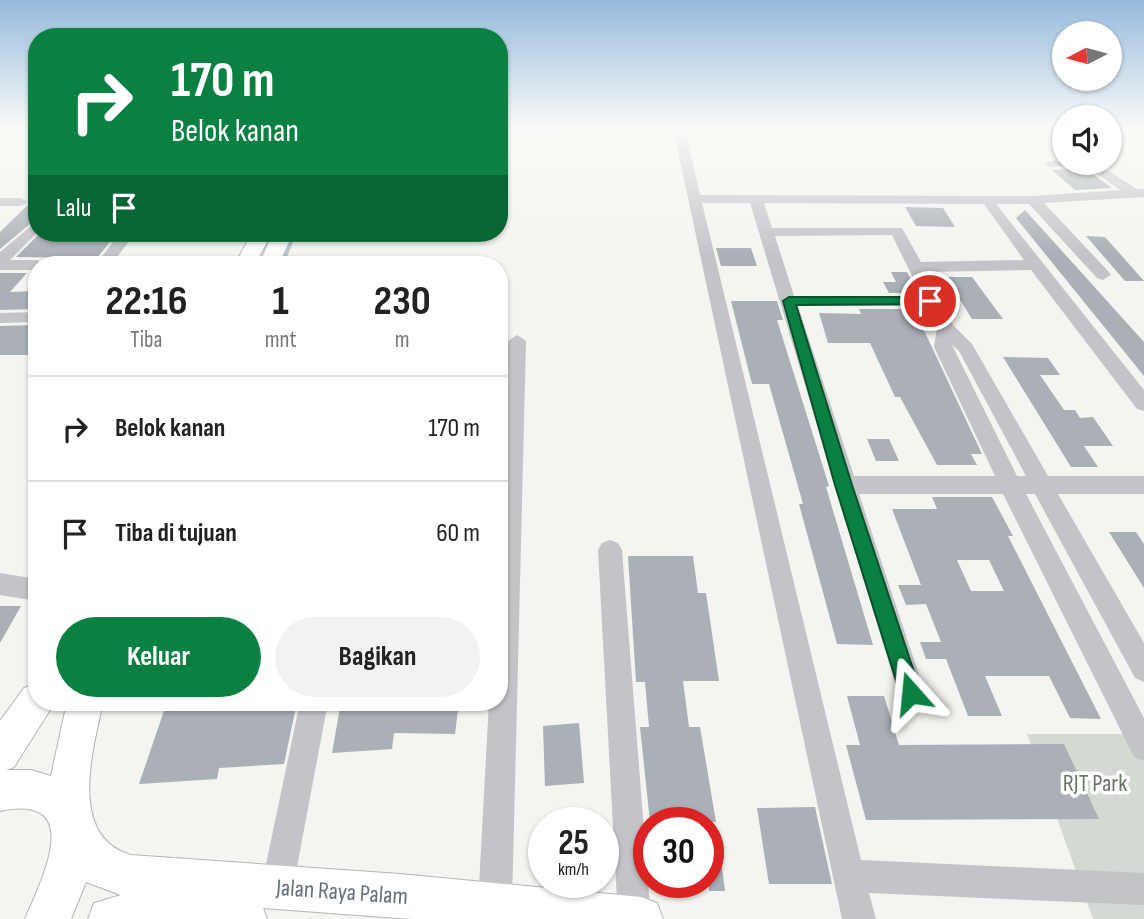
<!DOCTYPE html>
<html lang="id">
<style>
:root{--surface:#fff;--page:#f2f2f2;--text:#222;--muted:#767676;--line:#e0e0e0;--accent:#0b8043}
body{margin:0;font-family:"Sofia Sans Condensed",sans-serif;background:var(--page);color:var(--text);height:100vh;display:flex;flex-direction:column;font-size:26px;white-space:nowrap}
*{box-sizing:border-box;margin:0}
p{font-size:23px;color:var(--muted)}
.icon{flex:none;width:38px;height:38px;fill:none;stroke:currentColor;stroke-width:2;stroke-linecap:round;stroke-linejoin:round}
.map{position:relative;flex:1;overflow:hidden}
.side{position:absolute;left:28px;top:256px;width:480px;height:455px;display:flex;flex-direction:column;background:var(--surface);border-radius:28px;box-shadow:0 2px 5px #0004}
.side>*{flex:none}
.banner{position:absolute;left:28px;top:28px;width:480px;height:214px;border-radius:28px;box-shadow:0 2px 5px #0004;background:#0b8043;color:#fff;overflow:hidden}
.needle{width:46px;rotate:264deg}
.tools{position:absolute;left:1052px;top:21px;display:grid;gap:14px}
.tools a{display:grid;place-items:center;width:70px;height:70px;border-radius:50%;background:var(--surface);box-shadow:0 2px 5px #0004;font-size:35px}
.speed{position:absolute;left:528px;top:807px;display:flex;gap:14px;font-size:35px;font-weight:700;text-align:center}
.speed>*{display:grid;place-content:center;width:91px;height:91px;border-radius:50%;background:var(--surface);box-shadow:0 2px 5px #0004;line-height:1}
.speed small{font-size:18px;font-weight:400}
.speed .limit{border:10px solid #d22;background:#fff;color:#111}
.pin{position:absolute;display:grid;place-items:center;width:60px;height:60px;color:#fff;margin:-30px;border:4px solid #fff;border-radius:50%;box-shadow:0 2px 7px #0007}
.me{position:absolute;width:77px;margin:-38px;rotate:342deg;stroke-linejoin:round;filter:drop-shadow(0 0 5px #0008)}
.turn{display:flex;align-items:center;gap:24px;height:147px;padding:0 28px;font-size:32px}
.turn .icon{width:91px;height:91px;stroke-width:2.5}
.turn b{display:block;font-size:49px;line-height:60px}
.then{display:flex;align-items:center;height:66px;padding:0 28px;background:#0003;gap:14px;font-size:26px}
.eta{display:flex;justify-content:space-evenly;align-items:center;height:119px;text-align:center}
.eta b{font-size:42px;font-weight:700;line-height:49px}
.action{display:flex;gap:14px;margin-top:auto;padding:14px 28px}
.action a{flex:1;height:80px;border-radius:42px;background:var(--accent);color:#fff;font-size:28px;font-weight:700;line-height:80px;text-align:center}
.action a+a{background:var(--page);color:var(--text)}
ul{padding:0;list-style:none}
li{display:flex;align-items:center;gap:21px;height:105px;padding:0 28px;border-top:2px solid var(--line)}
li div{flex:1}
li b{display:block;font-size:26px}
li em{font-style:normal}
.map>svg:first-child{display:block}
.green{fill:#d4dad1}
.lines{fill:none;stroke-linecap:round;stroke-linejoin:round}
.stream-far1{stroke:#bbc4ca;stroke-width:3.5}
.stream{stroke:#bbc4ca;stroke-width:4.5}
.building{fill:#aab0b6;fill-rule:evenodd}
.major-casing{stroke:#b2b6b9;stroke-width:2}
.path{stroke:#b9bbbd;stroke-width:2.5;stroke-dasharray:2.5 2.5;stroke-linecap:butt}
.minor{fill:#c2c4c8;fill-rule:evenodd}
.major{fill:#fff;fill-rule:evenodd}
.route{fill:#0b8043;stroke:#07532c;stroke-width:2}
.labels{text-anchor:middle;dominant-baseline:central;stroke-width:7;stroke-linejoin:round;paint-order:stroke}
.near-park-label{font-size:24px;fill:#657763;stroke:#fff}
.near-street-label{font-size:24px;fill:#64717f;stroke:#fff}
</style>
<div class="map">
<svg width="1144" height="919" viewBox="0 0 1144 919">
<rect width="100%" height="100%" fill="#f4f4f0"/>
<!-- green -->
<polygon class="green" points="1027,734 1144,734 1144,919 1093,919"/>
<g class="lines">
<!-- stream-far1 -->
<polyline class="stream-far1" points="285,257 295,233"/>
<!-- stream -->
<polyline class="stream" points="282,264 286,256"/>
</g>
<!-- building -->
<g class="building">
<polygon points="1086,169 1112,188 1075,190 1052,170"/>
<polygon points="37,196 37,218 0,249 0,232"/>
<polygon points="905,207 943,208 955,227 916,226"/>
<polygon points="1025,210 1144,342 1144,376 1016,218"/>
<polygon points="40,233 117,233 97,258 16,257"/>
<polygon points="1086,236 1105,237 1144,281 1125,281"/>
<polygon points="716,248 751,248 757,266 721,266"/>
<polygon points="891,272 907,272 918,293 889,293 883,282 896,282"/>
<polygon points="0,273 27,273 10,292 37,291 37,309 0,310"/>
<polygon points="946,277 972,277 1003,319 972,319"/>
<polygon points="731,301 777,301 783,320 777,320 829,486 826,487 873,645 837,644 799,504 803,504 769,384 752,384"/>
<polygon points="859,309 914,309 982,454 971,454 977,465 937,465 900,397 895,397 870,343 828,343 819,313 861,314"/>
<polygon points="37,325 37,355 0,355 0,326"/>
<polygon points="1003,357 1048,358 1060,375 1040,375 1064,410 1075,410 1080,418 1093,417 1113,446 1084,446 1098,467 1071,467"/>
<polygon points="867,439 889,439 899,461 876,461"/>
<path d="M932,497h60l21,39h-5l93,183 -31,-1 -21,-42h-64l17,40h-34l-22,-57h-20l-6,-17h21l-15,-38 -20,1 -8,-20h23l-29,-76h45zM957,560h32l15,31h-33z"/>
<polygon points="1109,532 1136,532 1144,544 1144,588"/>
<polygon points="628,556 693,556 698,593 706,593 719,681 683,681 689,727 700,727 716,822 650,822 640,727 649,727 645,682 636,682"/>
<polygon points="0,606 21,606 0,643"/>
<polygon points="847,696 884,696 899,745 1064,744 1099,819 866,820 846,745 860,745"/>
<polygon points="167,702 297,702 284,764 219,768 217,779 139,784"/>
<polygon points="341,702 459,702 455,734 394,733 392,749 332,753"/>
<polygon points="579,723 584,783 545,786 543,726"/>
<polygon points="815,807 832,884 769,884 757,808"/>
<polygon points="709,837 718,837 725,891 709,891"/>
</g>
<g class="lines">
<defs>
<g id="major">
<polygon points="252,233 272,233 255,264 235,264"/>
<polygon points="273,233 293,233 279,264 259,264"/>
<path d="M37,683v19h18l-41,65 -8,3h25l20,6 16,-74h36c-10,48 -36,134 28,153l269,19 241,23 16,6 6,16h-252l-148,-11 4,11h-179l6,-16 27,-8 -35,-13 -15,37h-46c16,-38 62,-126 -25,-108v-90l24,-33z"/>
</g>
</defs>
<!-- major casing -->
<use href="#major" class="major-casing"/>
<!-- path -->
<polyline class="path" points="1064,130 1053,133 1064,143"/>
<!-- minor -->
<g class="minor">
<polygon points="499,128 560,128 554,132 499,134"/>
<path d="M673,128h12l15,67 333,1 87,-6 -38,-27h14l41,26h7v8l-100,6 65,69 2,3 -8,5 -6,-2 -68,-74h-33l148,186v21l-7,-2 -106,-139 -106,2 28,53 19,19 76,132h96v18h-86l86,149v39l-9,-4 -100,-184h-9l118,224v43l-10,-4 -131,-263h-144l66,199 -4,10 -10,4 -10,-4 -151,-500h-48l159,657 283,13v32l-275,-12 7,26h-34zM764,203l220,1 40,56 -103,2 -19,-34h-130zM892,235l30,61h-128l-19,-60zM798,306h129l10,22 -3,19 61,129h-141zM952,345l7,6 67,125h-9z"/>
<polygon points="1064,158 1064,163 1069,165 1050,167 1044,163"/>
<polygon points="0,198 21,198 28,202 21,206 0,206"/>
<polygon points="37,221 37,233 10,260 37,260 44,264 37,264 37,270 0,270 0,252"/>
<polygon points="120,233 135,233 115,260 246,258 254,263 96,264"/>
<polygon points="37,312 37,322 0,323 0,313"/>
<polygon points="517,335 526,341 512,905 507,917 483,917 478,905 489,702 499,702 499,519 508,341"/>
<polygon points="610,540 618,543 622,550 651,919 618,918 598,550 602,543"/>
<polygon points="0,573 37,579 37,601 0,595"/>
<polygon points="300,702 328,702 293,888 289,900 277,904 265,900 261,888"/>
</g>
<!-- major -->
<use href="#major" class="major"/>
</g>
<!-- sky -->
<linearGradient id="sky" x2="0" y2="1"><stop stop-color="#96badc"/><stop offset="0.5" stop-color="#fafaf8"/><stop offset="1" stop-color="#fafaf8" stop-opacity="0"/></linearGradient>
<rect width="1144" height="256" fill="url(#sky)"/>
<!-- route -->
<polygon class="route" points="930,297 937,301 935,304 796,305 852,485 921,693 918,700 911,703 904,700 900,693 835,485 783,301 789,297"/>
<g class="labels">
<!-- near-park labels -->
<g class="near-park-label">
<text x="1095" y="783">RJT Park</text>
</g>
<!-- near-street labels -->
<g class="near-street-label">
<text transform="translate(342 892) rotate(4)">Jalan Raya Palam</text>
</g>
</g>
</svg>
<div class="tools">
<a><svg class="needle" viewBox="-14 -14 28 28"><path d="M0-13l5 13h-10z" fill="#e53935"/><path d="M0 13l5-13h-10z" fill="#767676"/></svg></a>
<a><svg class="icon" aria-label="sound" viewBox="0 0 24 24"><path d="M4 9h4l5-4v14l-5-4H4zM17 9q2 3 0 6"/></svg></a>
</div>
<div class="speed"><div>25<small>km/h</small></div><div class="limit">30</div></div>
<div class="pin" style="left:930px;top:301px;background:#d93025"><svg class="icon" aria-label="arrive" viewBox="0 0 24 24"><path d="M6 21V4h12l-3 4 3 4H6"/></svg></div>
<svg class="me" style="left:911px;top:693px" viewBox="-20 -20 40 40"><path d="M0-17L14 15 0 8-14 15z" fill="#0b8043" stroke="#fff" stroke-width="4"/></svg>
<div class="banner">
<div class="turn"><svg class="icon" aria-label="right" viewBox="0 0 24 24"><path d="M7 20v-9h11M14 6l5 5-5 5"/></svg><div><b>170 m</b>Belok kanan</div></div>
<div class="then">Lalu<svg class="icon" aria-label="arrive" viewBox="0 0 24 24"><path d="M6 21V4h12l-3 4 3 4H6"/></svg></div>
</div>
<section class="side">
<div class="eta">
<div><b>22:16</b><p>Tiba</p></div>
<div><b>1</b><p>mnt</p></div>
<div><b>230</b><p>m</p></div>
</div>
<ul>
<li><svg class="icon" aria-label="right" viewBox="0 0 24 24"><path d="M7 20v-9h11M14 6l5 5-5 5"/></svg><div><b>Belok kanan</b></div><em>170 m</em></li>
<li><svg class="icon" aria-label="arrive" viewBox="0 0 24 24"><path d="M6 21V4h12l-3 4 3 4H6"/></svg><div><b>Tiba di tujuan</b></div><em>60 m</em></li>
</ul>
<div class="action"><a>Keluar</a><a>Bagikan</a></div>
</section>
</div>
